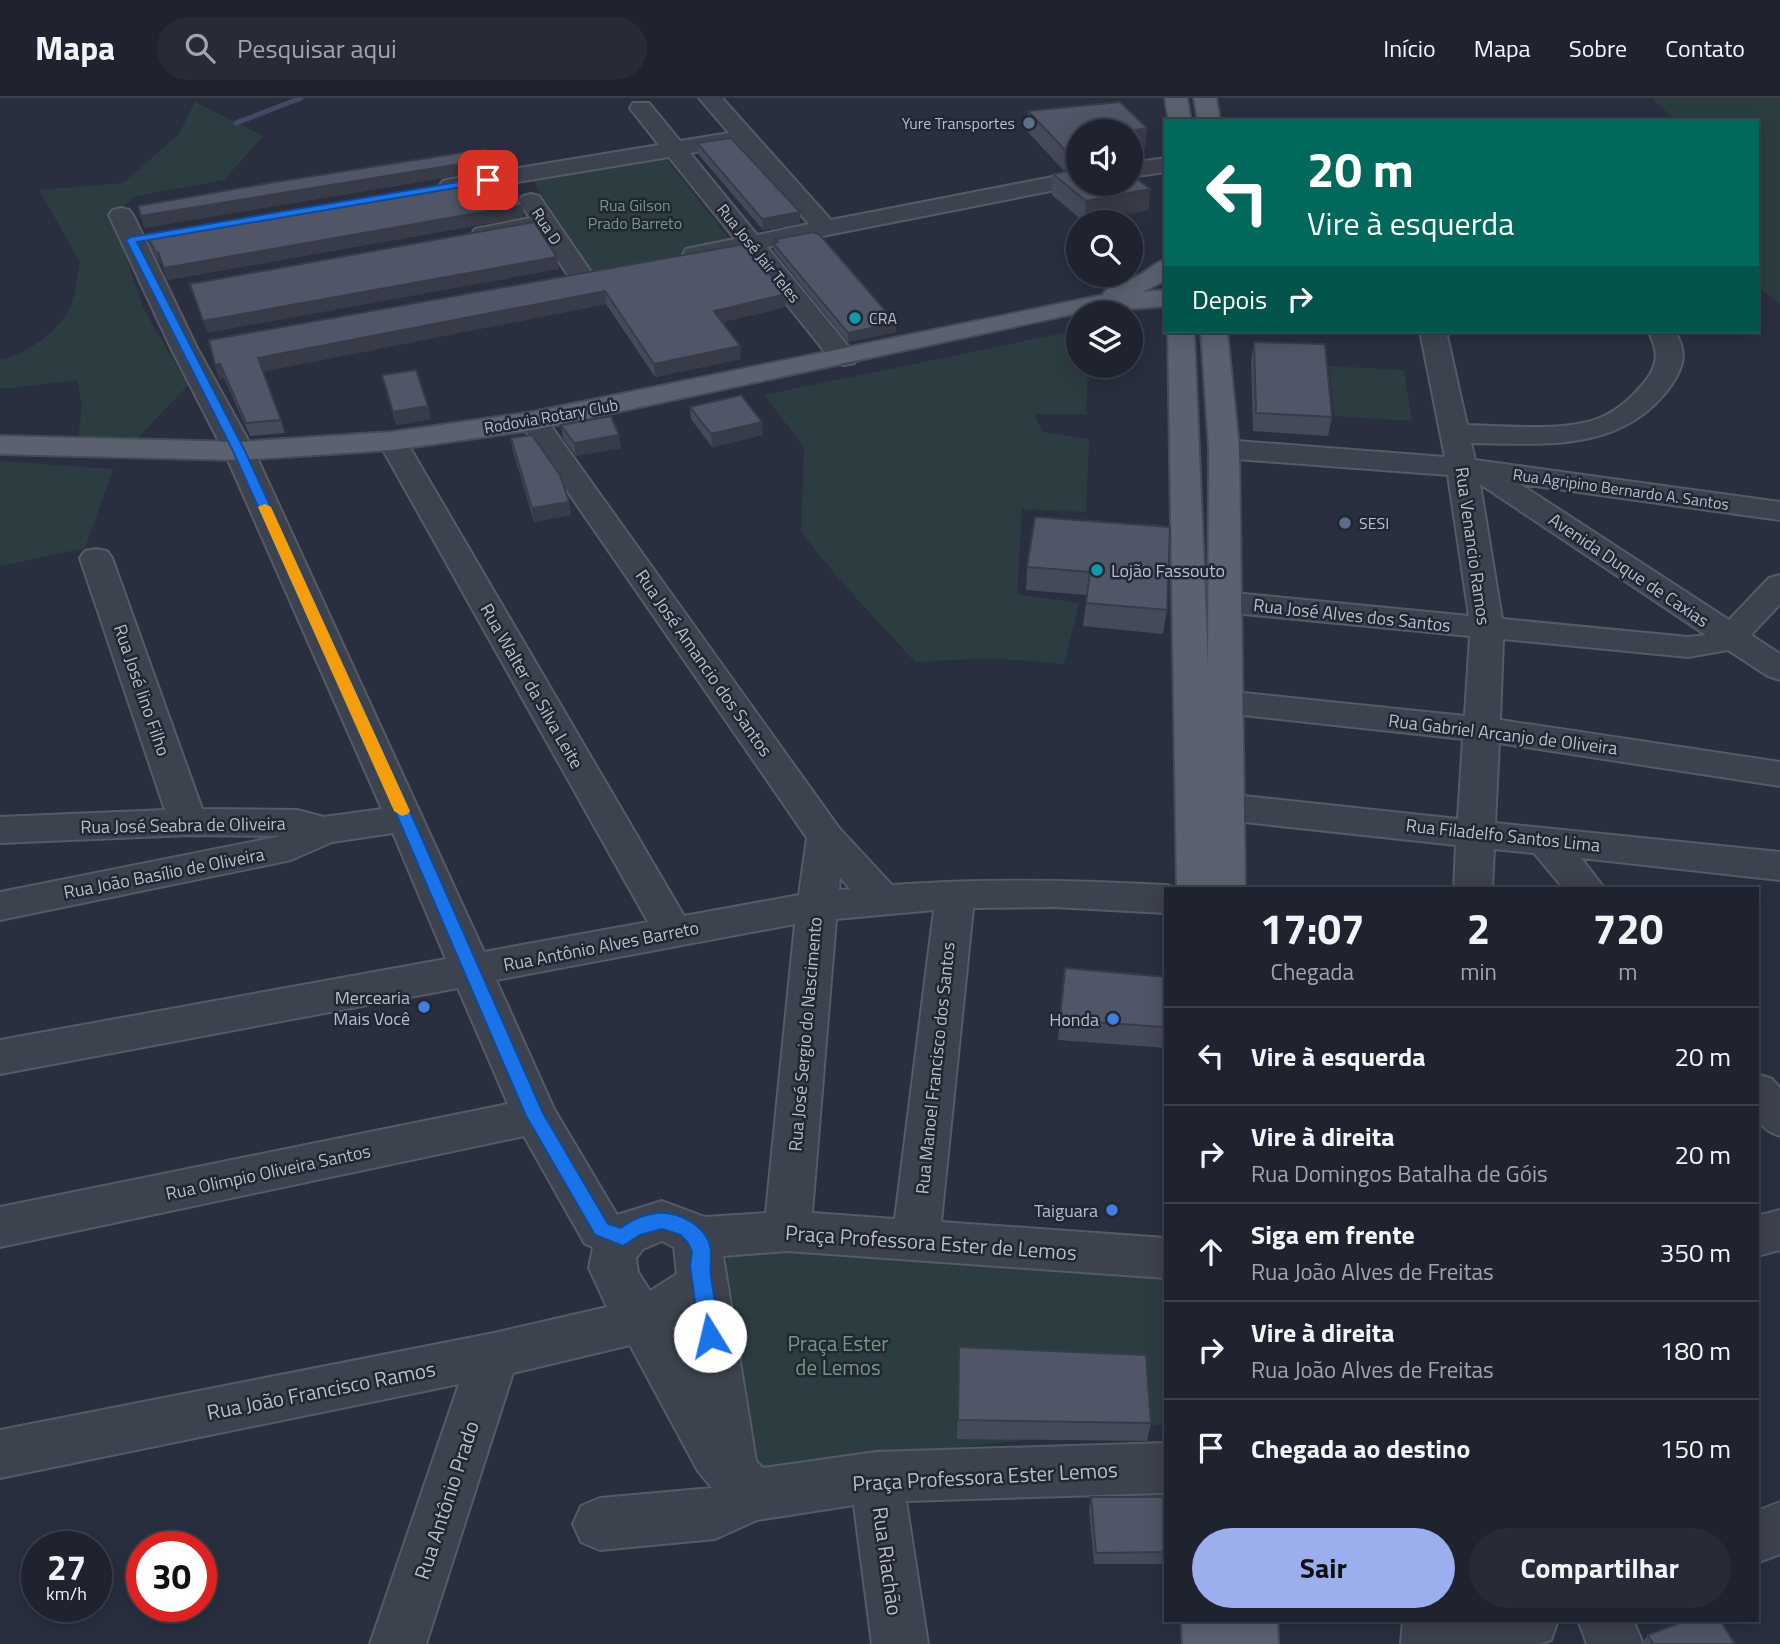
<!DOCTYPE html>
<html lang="pt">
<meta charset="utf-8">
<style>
:root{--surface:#1f232f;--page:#272b37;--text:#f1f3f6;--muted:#a1a4aa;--line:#3c404b;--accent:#9baeed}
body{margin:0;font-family:"Titillium Web",sans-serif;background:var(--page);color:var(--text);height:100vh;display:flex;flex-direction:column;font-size:26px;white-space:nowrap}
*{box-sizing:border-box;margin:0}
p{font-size:23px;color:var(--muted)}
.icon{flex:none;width:38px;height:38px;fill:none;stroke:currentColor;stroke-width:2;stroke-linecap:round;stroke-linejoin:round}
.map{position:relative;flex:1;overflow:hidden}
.details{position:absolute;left:1164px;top:789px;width:595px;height:735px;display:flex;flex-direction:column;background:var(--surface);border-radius:0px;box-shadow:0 4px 18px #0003,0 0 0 2px var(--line)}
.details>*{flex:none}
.hud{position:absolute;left:1164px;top:21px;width:595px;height:214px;border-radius:0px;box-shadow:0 4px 18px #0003,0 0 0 2px var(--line);background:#00695c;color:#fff;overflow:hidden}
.buttons{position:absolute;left:1066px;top:21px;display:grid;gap:14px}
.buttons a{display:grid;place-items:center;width:77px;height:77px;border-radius:50%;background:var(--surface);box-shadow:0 4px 18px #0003,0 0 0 2px var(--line);font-size:35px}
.speed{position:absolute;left:21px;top:1433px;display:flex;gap:14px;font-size:35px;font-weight:700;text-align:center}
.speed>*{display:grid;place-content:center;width:91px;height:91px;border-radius:50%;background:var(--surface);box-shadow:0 4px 18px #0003,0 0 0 2px var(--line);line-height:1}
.speed small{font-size:18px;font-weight:400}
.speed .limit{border:10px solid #d22;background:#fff;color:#111}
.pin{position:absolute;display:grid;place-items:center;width:60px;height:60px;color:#fff;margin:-30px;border-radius:14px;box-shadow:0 4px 10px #0006}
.me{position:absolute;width:77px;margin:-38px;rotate:351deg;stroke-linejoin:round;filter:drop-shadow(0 0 5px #0008)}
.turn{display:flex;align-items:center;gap:24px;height:147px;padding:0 28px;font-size:32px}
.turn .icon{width:91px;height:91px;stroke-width:2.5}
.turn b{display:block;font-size:49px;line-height:60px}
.then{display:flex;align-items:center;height:66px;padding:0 28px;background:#0003;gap:14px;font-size:26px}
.eta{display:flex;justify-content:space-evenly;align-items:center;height:119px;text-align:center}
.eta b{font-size:42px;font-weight:700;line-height:49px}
.primary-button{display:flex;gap:14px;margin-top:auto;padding:14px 28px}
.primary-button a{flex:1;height:80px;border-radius:42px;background:var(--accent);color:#111;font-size:28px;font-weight:700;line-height:80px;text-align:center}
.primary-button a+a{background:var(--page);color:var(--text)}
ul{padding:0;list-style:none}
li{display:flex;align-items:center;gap:21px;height:98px;padding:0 28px;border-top:2px solid var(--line)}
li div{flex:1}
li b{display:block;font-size:26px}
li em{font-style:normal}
header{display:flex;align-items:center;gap:42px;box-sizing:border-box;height:98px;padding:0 35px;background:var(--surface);border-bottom:2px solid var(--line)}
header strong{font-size:33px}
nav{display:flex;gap:38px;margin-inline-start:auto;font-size:24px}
.search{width:490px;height:63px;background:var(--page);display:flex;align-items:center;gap:18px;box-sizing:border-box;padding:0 24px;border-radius:38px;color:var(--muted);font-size:26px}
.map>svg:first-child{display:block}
.green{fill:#2c3d41}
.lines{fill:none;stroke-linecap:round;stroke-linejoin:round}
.stream{stroke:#414b66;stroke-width:5}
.minor-casing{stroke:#555a66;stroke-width:4}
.major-casing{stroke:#474b58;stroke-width:4}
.minor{fill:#3d424f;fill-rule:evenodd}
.major{fill:#5b616f;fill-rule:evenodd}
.wall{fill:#454a59}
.shaded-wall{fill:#383c48}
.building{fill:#505667;stroke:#383c48;stroke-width:2}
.route{fill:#1a73e8;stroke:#114b97;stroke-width:2}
.slow{fill:#f59e0b}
.service-dot{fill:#5c6f8a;stroke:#222734;stroke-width:2.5}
.culture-dot{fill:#0f9aa8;stroke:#222734;stroke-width:2.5}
.shop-dot{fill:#3f7fe0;stroke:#222734;stroke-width:2.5}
.labels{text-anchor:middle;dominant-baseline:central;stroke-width:5;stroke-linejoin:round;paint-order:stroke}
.far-poi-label{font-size:16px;fill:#babdc9;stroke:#222734;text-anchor:start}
.far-park-label{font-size:16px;fill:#739881;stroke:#222734}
.far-street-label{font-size:16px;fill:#babdc9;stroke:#222734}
.street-label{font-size:18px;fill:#babdc9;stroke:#222734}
.poi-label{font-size:18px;fill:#babdc9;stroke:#222734;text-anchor:end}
.near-street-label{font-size:21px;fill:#babdc9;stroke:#222734}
.near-park-label{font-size:21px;fill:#739881;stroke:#222734}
</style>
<header>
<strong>Mapa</strong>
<div class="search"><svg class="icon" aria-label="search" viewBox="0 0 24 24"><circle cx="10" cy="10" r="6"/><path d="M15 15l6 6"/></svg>Pesquisar aqui</div>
<nav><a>Início</a><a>Mapa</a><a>Sobre</a><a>Contato</a></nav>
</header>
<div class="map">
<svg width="1780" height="1546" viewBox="0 0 1780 1546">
<rect width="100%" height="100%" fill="#292f3f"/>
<!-- green -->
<g class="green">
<polygon points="1652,0 1780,0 1780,206 1757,188 1757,23 1676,23"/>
<path d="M195,4l68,34 -39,44 -87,16 -29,21 13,25 23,68 44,75 -58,61 -52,-4 4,-37 -5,-25 -77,9v-30c23,-1 64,-32 71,-54 5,-14 6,-29 9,-43l-41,-72 84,-7 56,-49z"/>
<polygon points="666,61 734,147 592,174 533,83"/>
<polygon points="1078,232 1078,268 1088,268 1086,316 1034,316 1042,334 1089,341 1086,414 1022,411 1017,496 1079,505 1064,566 991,560 915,564 839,481 801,434 804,349 764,297"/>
<polygon points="1329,268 1404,272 1412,323 1334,318"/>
<polygon points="0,363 113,371 85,450 0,468"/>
<polygon points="730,1149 1165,1175 1165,1326 849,1362 768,1375 745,1344 720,1195"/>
</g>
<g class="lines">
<!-- stream -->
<polyline class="stream" points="236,25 301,0"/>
<defs>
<g id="minor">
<path d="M699,0h23l109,122 247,-48v12h8l-319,63 90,110 -3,6 -10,2 -10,-2 -89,-111 -50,9 -9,-2 -3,-5 3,-5 49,-10 -66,-82 -218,36 -8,-2 -4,-5 4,-5 8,-2 208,-34 -29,-37 3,-5h16l31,38 49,-8zM739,47l70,79 -52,11 -67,-82z"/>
<polygon points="1166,60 1166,74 1130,79 1130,65"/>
<polygon points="531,96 539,98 593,177 589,182 580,185 571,182 539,133 484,143 475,141 472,136 475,131 530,120 519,103 523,98"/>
<path d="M121,110l8,2 4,5 64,133 57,103 230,501 164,-30 -270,-481 4,-6 10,-3 10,3 4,6 278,475 115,-21 8,-57 -288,-417 4,-6 10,-3 10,3 296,413 53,57c92,-7 182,-5 274,0l14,4h-14v24l-112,-6 -81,1 -32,314 225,16v40l-379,-27 -64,5 33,205 7,7 113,-16 290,-9v50l-260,8 22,143h-56l-18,-139 -97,15 -42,19 -115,11 -19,-8 -8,-18 8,-18 19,-8 112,-10 -14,-17 -68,-126 -117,28 -87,271h-56l89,-260 -459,94v-48l494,-97 113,-26 -18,-39 4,-21 -8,-3 -61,-108 -524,111v-40l508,-103 -50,-116 -458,86v-34l446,-81 -53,-126 -61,9 -41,18 -291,60v-28l281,-56 -93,-1 -188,8v-26l165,-7 -85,-252 5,-7 11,-2 11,2 5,7 90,251 95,1 27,7 58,-8 -158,-358 -53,-103 -62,-133 4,-5zM840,779l10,12 -11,1zM934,812l-39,309 -83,-6 24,-294zM795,826l-29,289 -61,4 -43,-16 -45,14 -63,-106 -58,-129zM662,1143l12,6 3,27 -27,17 -12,-19 -2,-14 7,-9zM684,1223l6,38 -18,-31z"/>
<path d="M1420,233h26l21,94c39,1 105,8 139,-10 14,-7 27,-19 37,-31 16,-18 16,-33 5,-53h26c13,19 11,34 -2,53 -48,69 -127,60 -201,59l4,17 305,42v18l-260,-36 209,136 40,-42 11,-3v29l-29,31 29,19v26l-12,-4 -40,-26 -40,7 -185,-18 -3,81 280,42v24l-281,-43 -4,80 285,29v28l-199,-22 24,31h-41l-30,-36 -40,-4 -2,40h-38l2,-44 -231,-25 -13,-4 -6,-9 6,-9 13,-4 233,25 5,-80 -238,-26 -12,-3 -5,-8 5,-8 12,-3 240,25 5,-80 -247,-24 -11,-3 -5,-7 5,-7 11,-3 246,24 -21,-141 -224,-17 -10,-3 -5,-6 5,-6 10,-3 221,17zM1480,386l226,151 -18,2 -186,-18z"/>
<path d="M1757,976l15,5 8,9v48c-33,-11 -23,-32 -23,-62z"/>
<polygon points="1780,1112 1780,1152 1757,1158 1757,1118"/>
<polygon points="1780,1404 1780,1456 1757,1465 1757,1413"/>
<polygon points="1403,1522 1558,1522 1551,1542 1540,1546 1401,1546"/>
<polygon points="1578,1522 1633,1522 1643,1546 1587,1546"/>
</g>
<g id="major">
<polygon points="1165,0 1187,0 1191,23 1169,23"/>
<polygon points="1194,0 1216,0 1220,23 1198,23"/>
<path d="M1166,162v20l-24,12 24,-2v16l-88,7 -545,117 -141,20 -153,10 -239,-6v-18l239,6 153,-10 141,-20 570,-117c6,-13 26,-14 38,-21 9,-5 14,-12 25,-14z"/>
<polygon points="1168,233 1194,233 1208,569 1209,351 1201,233 1227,233 1239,351 1245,791 1177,791"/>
<polygon points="1182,1522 1277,1522 1278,1546 1183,1546"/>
</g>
</defs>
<!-- minor casing -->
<use href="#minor" class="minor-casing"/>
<!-- major casing -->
<use href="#major" class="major-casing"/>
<!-- minor -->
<use href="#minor" class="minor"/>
<!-- major -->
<use href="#major" class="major"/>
</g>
<!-- wall -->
<g class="wall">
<polygon points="1028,13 1147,30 1145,51 1142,51 1141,61 1130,63 1130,33 1078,33 1078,86 1150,91 1148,112 1084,124 1052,97 1053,76 1065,74 1027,33"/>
<polygon points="697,45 800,114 800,126 763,132 698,56"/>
<polygon points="524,119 167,182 162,166 160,166 151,149 147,137"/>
<polygon points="776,141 896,225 896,234 848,244 774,153 773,145 776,144"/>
<polygon points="745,146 786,209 722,224 741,261 655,279 606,206 263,273 281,322 285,335 250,338 224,280 219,281 209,242"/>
<polygon points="1597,233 1648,233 1647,237 1599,236"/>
<polygon points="1254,244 1332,319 1328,338 1253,333 1251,263"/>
<polygon points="382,277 428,308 431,321 396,327"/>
<polygon points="690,309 763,337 712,349 691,321"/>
<polygon points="561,327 619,337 621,350 576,358 563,340"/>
<polygon points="511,340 569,404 571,417 534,424 513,353"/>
<polygon points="1035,419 1167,512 1163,536 1083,528 1087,497 1026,492 1027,469"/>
<polygon points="1065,870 1166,879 1166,950 1058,942"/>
<polygon points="959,1249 1151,1325 1147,1343 957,1341"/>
<polygon points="1091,1399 1166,1399 1166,1466 1094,1466 1089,1411"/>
<polygon points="1648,1537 1735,1546 1641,1546"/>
</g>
<!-- shaded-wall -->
<g class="shaded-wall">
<polygon points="1147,30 1145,51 1142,51 1141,61 1130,63 1130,43 1136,32"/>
<polygon points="1078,52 1078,72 1065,74 1066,53"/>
<polygon points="491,61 493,72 144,130 141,118"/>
<polygon points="1150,91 1148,112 1084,124 1086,103"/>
<polygon points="523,107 524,119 167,182 164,170"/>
<polygon points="800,114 800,126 763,132 762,121"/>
<polygon points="158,154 162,166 160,166 156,155"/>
<polygon points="557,159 559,171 207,235 203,223"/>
<polygon points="605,193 606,206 262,274 258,260"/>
<polygon points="786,196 786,209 715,226 714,213"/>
<polygon points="896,225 896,234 848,244 848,235"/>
<polygon points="740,248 741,261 655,279 654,266"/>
<polygon points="220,266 224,280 219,281 215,267"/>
<polygon points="428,308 431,321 396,327 393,314"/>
<polygon points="762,324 763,337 712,349 711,336"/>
<polygon points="619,337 621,350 576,358 574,345"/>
<polygon points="569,404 571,417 534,424 532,410"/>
</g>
<!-- building -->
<g class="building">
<polygon points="1120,4 1147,30 1136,32 1143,41 1130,43 1130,33 1078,33 1078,52 1066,53 1028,13"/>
<polygon points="731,40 800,114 762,121 697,45"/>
<polygon points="485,51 491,61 141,118 138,108 269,85"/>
<polygon points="1078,71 1078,86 1130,86 1130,75 1150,91 1086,103 1053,76"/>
<polygon points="503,78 523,107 164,170 158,154 156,155 147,137"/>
<polygon points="534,124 557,159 203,223 190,186"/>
<polygon points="814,134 820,137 896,225 848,235 773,145 778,144 776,141"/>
<polygon points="745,146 786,196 714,213 740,248 654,266 605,193 258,260 281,322 246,325 220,266 215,267 209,242"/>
<polygon points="1254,244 1325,246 1332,319 1256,315"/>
<polygon points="416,272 428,308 393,314 382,277"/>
<polygon points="741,297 762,324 711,336 690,309"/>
<polygon points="611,318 619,337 574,345 561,327"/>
<polygon points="532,337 560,377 569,404 532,410 511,340"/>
<polygon points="1035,419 1170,429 1167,512 1086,505 1090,474 1027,469"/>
<polygon points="1065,870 1166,879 1166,929 1060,922"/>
<polygon points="959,1249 1146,1257 1151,1325 958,1322"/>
<polygon points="1091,1399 1166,1399 1166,1454 1096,1455"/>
<polygon points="1687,1522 1720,1522 1735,1546 1653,1546 1648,1537"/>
</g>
<!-- route -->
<path class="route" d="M488,79l5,3 -2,2 -354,60 108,209 168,367 130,295 65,111 13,4c10,-9 32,-17 46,-15 21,3 44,18 44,41 0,8 -1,14 0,22 3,20 6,40 10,60l-3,6 -8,3 -7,-3 -3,-6 -10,-70 2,-14 -4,-9 -7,-8 -19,-6 -22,6 -17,11 -28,-11 -69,-119 -128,-298 -165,-367 -107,-211 5,-3z"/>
<!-- slow -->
<polygon class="slow" points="265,406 271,409 410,713 408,716 402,718 394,713 258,409"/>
<!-- markers -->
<g class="service-dot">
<circle cx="1029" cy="25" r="7"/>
<circle cx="1345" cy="425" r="7"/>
</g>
<g class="culture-dot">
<circle cx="855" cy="220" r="7"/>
<circle cx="1097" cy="472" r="7"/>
</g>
<g class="shop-dot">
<circle cx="424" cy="909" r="7"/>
<circle cx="1113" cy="921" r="7"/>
<circle cx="1112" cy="1112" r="7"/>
</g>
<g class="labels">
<!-- far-poi labels -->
<g class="far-poi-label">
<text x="1015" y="25" text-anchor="end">Yure Transportes</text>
<text x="869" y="220">CRA</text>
<text x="1359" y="425">SESI</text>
</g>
<!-- far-park labels -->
<g class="far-park-label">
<text x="635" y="107">Rua Gilson<tspan x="635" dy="18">Prado Barreto</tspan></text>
</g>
<!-- far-street labels -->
<g class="far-street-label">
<text transform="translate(547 128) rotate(57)">Rua D</text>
<text transform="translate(759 155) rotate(51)">Rua José Jair Teles</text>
<text transform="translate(551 318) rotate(-10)">Rodovia Rotary Club</text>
<text transform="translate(1621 391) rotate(8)">Rua Agripino Bernardo A. Santos</text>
</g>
<!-- street labels -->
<g class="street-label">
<text transform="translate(1473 448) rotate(82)">Rua Venancio Ramos</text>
<text transform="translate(1629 472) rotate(34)">Avenida Duque de Caxias</text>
<text transform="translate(1352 517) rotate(6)">Rua José Alves dos Santos</text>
<text transform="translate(704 565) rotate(55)">Rua José Amancio dos Santos</text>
<text transform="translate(532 588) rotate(60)">Rua Walter da Silva Leite</text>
<text transform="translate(142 592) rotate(71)">Rua José lino Filho</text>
<text transform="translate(1503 636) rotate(7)">Rua Gabriel Arcanjo de Oliveira</text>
<text transform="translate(183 727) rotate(-1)">Rua José Seabra de Oliveira</text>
<text transform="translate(1503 737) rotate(6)">Rua Filadelfo Santos Lima</text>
<text transform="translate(164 775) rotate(-11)">Rua João Basílio de Oliveira</text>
<text transform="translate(601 848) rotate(-11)">Rua Antônio Alves Barreto</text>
<text transform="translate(805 936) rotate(-85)">Rua José Sergio do Nascimento</text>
<text transform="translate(935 970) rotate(-84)">Rua Manoel Francisco dos Santos</text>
<text transform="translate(268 1074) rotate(-12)">Rua Olimpio Oliveira Santos</text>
</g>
<!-- poi labels -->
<g class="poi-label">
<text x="1111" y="472" text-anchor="start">Lojão Fassouto</text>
<text x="410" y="899">Mercearia<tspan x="410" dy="21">Mais Você</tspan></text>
<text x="1099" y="921">Honda</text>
<text x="1098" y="1112">Taiguara</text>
</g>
<!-- near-street labels -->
<g class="near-street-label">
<text transform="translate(931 1144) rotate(4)">Praça Professora Ester de Lemos</text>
<text transform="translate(321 1292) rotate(-11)">Rua João Francisco Ramos</text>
<text transform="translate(985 1378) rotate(-3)">Praça Professora Ester Lemos</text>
<text transform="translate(446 1402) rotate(-72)">Rua Antônio Prado</text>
<text transform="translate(888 1463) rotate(82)">Rua Riachão</text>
</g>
<!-- near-park labels -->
<g class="near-park-label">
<text x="838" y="1245">Praça Ester<tspan x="838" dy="24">de Lemos</tspan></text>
</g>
</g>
</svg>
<div class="buttons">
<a><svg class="icon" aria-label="sound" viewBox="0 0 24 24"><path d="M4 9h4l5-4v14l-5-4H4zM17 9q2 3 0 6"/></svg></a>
<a><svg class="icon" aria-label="search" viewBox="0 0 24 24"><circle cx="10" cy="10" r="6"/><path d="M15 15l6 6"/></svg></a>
<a><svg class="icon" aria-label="layers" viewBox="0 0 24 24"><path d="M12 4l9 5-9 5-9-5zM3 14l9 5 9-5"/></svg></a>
</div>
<div class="speed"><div>27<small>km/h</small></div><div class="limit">30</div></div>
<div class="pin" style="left:488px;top:82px;background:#d93025"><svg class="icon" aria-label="arrive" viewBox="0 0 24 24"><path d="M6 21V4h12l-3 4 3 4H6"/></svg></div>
<svg class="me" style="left:710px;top:1238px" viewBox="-20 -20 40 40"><circle r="19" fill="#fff"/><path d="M0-13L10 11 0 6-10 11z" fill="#1a73e8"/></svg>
<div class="hud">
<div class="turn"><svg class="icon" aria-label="left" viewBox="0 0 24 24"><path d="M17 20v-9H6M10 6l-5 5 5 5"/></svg><div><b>20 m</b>Vire à esquerda</div></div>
<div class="then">Depois<svg class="icon" aria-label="right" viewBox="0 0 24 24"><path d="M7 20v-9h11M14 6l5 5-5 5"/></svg></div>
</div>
<section class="details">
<div class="eta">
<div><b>17:07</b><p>Chegada</p></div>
<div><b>2</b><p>min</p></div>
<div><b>720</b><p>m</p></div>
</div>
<ul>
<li><svg class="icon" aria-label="left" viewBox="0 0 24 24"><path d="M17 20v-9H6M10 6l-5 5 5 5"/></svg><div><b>Vire à esquerda</b></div><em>20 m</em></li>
<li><svg class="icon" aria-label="right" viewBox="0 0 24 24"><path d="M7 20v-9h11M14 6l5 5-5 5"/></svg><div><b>Vire à direita</b><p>Rua Domingos Batalha de Góis</p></div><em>20 m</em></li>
<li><svg class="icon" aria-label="ahead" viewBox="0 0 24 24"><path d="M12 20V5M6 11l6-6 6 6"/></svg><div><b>Siga em frente</b><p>Rua João Alves de Freitas</p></div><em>350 m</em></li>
<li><svg class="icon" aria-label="right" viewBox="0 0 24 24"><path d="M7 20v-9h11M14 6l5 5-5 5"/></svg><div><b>Vire à direita</b><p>Rua João Alves de Freitas</p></div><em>180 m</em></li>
<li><svg class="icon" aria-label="arrive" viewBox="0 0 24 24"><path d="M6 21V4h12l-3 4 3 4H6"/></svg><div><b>Chegada ao destino</b></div><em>150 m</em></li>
</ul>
<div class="primary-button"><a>Sair</a><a>Compartilhar</a></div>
</section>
</div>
